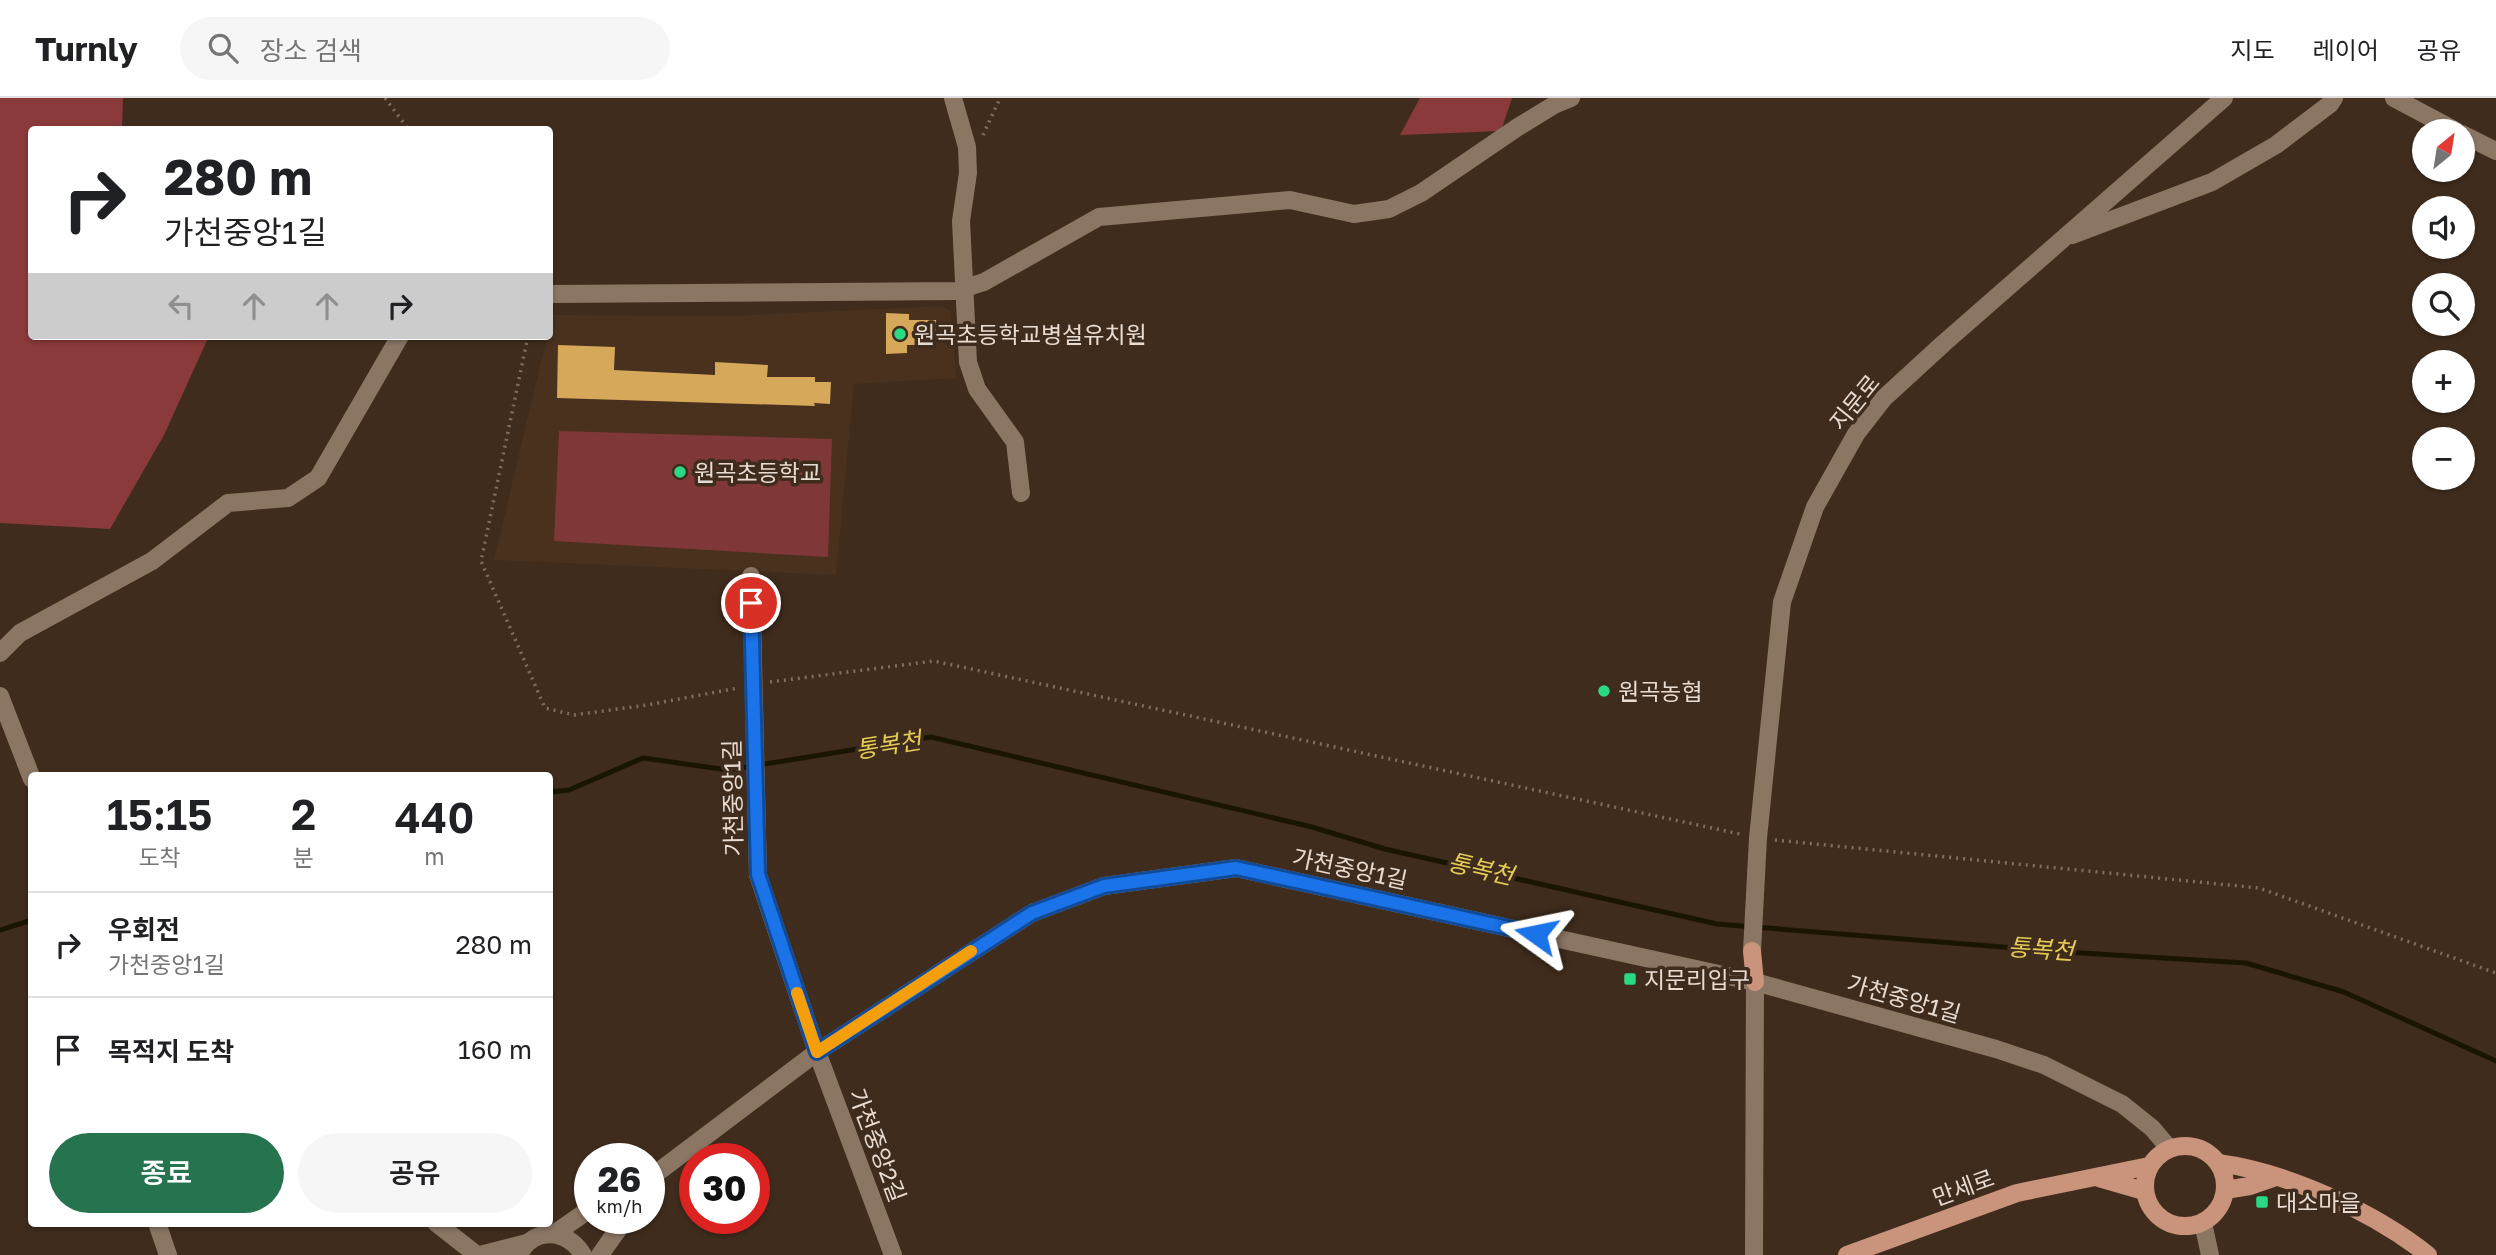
<!DOCTYPE html>
<html lang="ko">
<meta charset="utf-8">
<style>
:root{--surface:#fff;--page:#f6f6f6;--text:#202124;--muted:#757577;--line:#e0e0e0;--accent:#25734f}
body{margin:0;font-family:"Golos Text","Noto Sans KR",sans-serif;background:var(--page);color:var(--text);height:100vh;display:flex;flex-direction:column;font-size:26px;white-space:nowrap}
*{box-sizing:border-box;margin:0}
p{font-size:23px;color:var(--muted)}
.icon{flex:none;width:38px;height:38px;fill:none;stroke:currentColor;stroke-width:2;stroke-linecap:round;stroke-linejoin:round}
.map{position:relative;flex:1;overflow:hidden}
.side{position:absolute;left:28px;top:674px;width:525px;height:455px;display:flex;flex-direction:column;background:var(--surface);border-radius:7px;box-shadow:0 2px 5px #0004}
.side>*{flex:none}
.banner{position:absolute;left:28px;top:28px;width:525px;height:214px;border-radius:7px;box-shadow:0 2px 5px #0004;background:#fff;color:var(--text);overflow:hidden}
.needle{width:46px;rotate:30deg}
.fabs{position:absolute;left:2412px;top:21px;display:grid;gap:14px}
.fabs a{display:grid;place-items:center;width:63px;height:63px;border-radius:50%;background:var(--surface);box-shadow:0 2px 5px #0004;font-size:35px}
.speed{position:absolute;left:574px;top:1045px;display:flex;gap:14px;font-size:35px;font-weight:700;text-align:center}
.speed>*{display:grid;place-content:center;width:91px;height:91px;border-radius:50%;background:var(--surface);box-shadow:0 2px 5px #0004;line-height:1}
.speed small{font-size:18px;font-weight:400}
.speed .limit{border:10px solid #d22;background:#fff;color:#111}
.pin{position:absolute;display:grid;place-items:center;width:60px;height:60px;color:#fff;margin:-30px;border:4px solid #fff;border-radius:50%;box-shadow:0 2px 7px #0007}
.me{position:absolute;width:77px;margin:-38px;rotate:282deg;stroke-linejoin:round;filter:drop-shadow(0 0 5px #0008)}
.turn{display:flex;align-items:center;gap:24px;height:147px;padding:0 21px;font-size:32px}
.turn .icon{width:91px;height:91px;stroke-width:2.5}
.turn b{display:block;font-size:49px;line-height:60px}
.lanes{display:flex;align-items:center;height:66px;padding:0 21px;background:#0003;justify-content:center;gap:35px;direction:ltr}
.lanes .off{opacity:.35}
.eta{display:flex;justify-content:space-evenly;align-items:center;height:119px;text-align:center}
.eta b{font-size:42px;font-weight:600;line-height:49px}
.button{display:flex;gap:14px;margin-top:auto;padding:14px 21px}
.button a{flex:1;height:80px;border-radius:42px;background:var(--accent);color:#fff;font-size:28px;font-weight:600;line-height:80px;text-align:center}
.button a+a{background:var(--page);color:var(--text)}
ul{padding:0;list-style:none}
li{display:flex;align-items:center;gap:21px;height:105px;padding:0 21px;border-top:2px solid var(--line)}
li div{flex:1}
li b{display:block;font-size:26px}
li em{font-style:normal}
header{display:flex;align-items:center;gap:42px;box-sizing:border-box;height:98px;padding:0 35px;background:var(--surface);border-bottom:2px solid var(--line)}
header strong{font-size:33px}
nav{display:flex;gap:38px;margin-inline-start:auto;font-size:24px}
.search{width:490px;height:63px;background:var(--page);display:flex;align-items:center;gap:18px;box-sizing:border-box;padding:0 24px;border-radius:38px;color:var(--muted);font-size:26px}
.map>svg:first-child{display:block}
.built{fill:#49311d}
.green{fill:#803737}
.forest{fill:#8b3a3b}
.lines{fill:none;stroke-linecap:round;stroke-linejoin:round}
.stream{stroke:#1a1500;stroke-width:5}
.building{fill:#d6a85a}
.path{stroke:#7f6e62;stroke-width:3.5;stroke-dasharray:2 5;stroke-linecap:butt}
.minor{stroke:#8b7664;stroke-width:18}
.major{stroke:#ca937b;stroke-width:18}
.route-casing{stroke:#114b97;stroke-width:18}
.route{stroke:#1a73e8;stroke-width:12}
.slow{stroke:#f59e0b;stroke-width:12}
.poi-dot{fill:#2bd884;stroke:#3f2c1d;stroke-width:2.5}
.labels{text-anchor:middle;dominant-baseline:central;stroke-width:7;stroke-linejoin:round;paint-order:stroke}
.poi-label{font-size:23px;fill:#e7dbd2;stroke:#3f2c1d;text-anchor:start}
.street-label{font-size:23px;fill:#e7dbd2;stroke:#3f2c1d}
.water-label{font-size:24px;font-style:italic;fill:#e5cd55;stroke:#3f2c1d}
</style>
<header>
<strong>Turnly</strong>
<div class="search"><svg class="icon" aria-label="search" viewBox="0 0 24 24"><circle cx="10" cy="10" r="6"/><path d="M15 15l6 6"/></svg>장소 검색</div>
<nav><a>지도</a><a>레이어</a><a>공유</a></nav>
</header>
<div class="map">
<svg width="2496" height="1157" viewBox="0 0 2496 1157">
<rect width="100%" height="100%" fill="#3f2c1d"/>
<!-- built -->
<polygon class="built" points="942,208 951,213 956,280 854,286 836,477 494,462 547,238 550,238 551,217 733,218"/>
<!-- green -->
<polygon class="green" points="559,333 832,341 828,459 554,443"/>
<!-- forest -->
<g class="forest">
<polygon points="0,0 123,0 122,31 32,32 32,238 209,238 164,337 110,431 0,425"/>
<polygon points="1420,0 1512,0 1501,33 1400,37"/>
</g>
<g class="lines">
<!-- stream -->
<g class="stream">
<polyline points="550,694 569,692 643,660 728,672 931,639 1312,729 1385,751 1717,826 2065,854 2246,865 2344,894 2496,963"/>
<polyline points="0,832 32,822"/>
</g>
</g>
<!-- building -->
<g class="building">
<polygon points="886,215 909,216 909,222 936,222 936,247 907,247 907,255 886,256"/>
<polygon points="558,247 615,249 614,272 715,277 715,264 768,267 767,279 815,279 815,284 831,284 830,306 814,305 815,308 557,300"/>
</g>
<g class="lines">
<!-- path -->
<g class="path">
<polyline points="385,0 409,32"/>
<polyline points="983,37 1000,0"/>
<polyline points="528,238 481,463 545,610 574,617 647,607 738,590"/>
<polyline points="770,584 934,563 1740,736"/>
<polyline points="1775,742 2259,790 2496,875"/>
</g>
<!-- minor -->
<g class="minor">
<polyline points="953,0 967,49 968,75 961,123 968,264 977,291 1015,344 1021,395"/>
<polyline points="2394,0 2456,33"/>
<polyline points="2462,36 2496,53"/>
<polyline points="2072,137 2212,84 2276,47 2330,6 2334,0"/>
<polyline points="550,196 956,193 984,184 1099,119 1290,102 1354,116 1389,111 1421,95 1518,29 1554,7 1571,0"/>
<polyline points="751,478 758,777 817,954 893,1157"/>
<polyline points="0,555 20,535 152,463 228,405 288,400 318,380 400,238"/>
<polyline points="0,598 32,681"/>
<polyline points="1752,853 1758,740 1782,504 1815,409 1856,336 1884,300 1944,245 2224,0"/>
<polyline points="649,1086 654,1077 817,954 1032,815 1104,788 1236,770 1755,884 1996,951 2044,967 2122,1006 2152,1030 2169,1050"/>
<polyline points="157,1125 168,1157"/>
<polyline points="436,1125 477,1157"/>
<polyline points="2203,1125 2210,1157"/>
<polyline points="554,1136 590,1111"/>
<polyline points="480,1157 527,1145"/>
<path d="M519,1157c14,-29 49,-26 64,0"/>
<polyline points="600,1157 626,1120"/>
<polyline points="1754,1157 1755,884"/>
</g>
<!-- major -->
<g class="major">
<polyline points="1752,853 1755,884"/>
<circle cx="2185" cy="1088" r="40"/>
<path d="M2218,1065c69,9 156,49 210,92"/>
<polyline points="2099,1080 2144,1093"/>
<polyline points="2225,1092 2250,1088 2276,1079"/>
<polyline points="1847,1157 2017,1095 2149,1068"/>
</g>
</g>
<g class="lines">
<defs>
<polyline id="route" points="751,505 758,776 817,954 1032,815 1104,788 1236,770 1536,836"/>
</defs>
<!-- route casing -->
<use href="#route" class="route-casing"/>
<!-- route -->
<use href="#route" class="route"/>
<!-- slow -->
<polyline class="slow" points="797,895 817,954 971,853"/>
</g>
<!-- markers -->
<g class="poi-dot">
<circle cx="900" cy="236" r="7"/>
<circle cx="680" cy="374" r="7"/>
<circle cx="1604" cy="593" r="7"/>
<rect x="1623" y="874" width="14" height="14" rx="3.5"/>
<rect x="2255" y="1097" width="14" height="14" rx="3.5"/>
</g>
<g class="labels">
<!-- poi labels -->
<g class="poi-label">
<text x="914" y="236">원곡초등학교병설유치원</text>
<text x="694" y="374">원곡초등학교</text>
<text x="1618" y="593">원곡농협</text>
<text x="1644" y="881">지문리입구</text>
<text x="2276" y="1104">대소마을</text>
</g>
<!-- street labels -->
<g class="street-label">
<text transform="translate(1854 304) rotate(-51)">지문로</text>
<text transform="translate(732 700) rotate(-91)">가천중앙1길</text>
<text transform="translate(1350 770) rotate(12)">가천중앙1길</text>
<text transform="translate(1904 900) rotate(16)">가천중앙1길</text>
<text transform="translate(878 1047) rotate(69)">가천중앙2길</text>
<text transform="translate(1963 1089) rotate(-20)">만세로</text>
</g>
<!-- water labels -->
<g class="water-label">
<text transform="translate(888 646) rotate(-9)">통복천</text>
<text transform="translate(1481 770) rotate(13)">통복천</text>
<text transform="translate(2041 850) rotate(4)">통복천</text>
</g>
</g>
</svg>
<div class="fabs">
<a><svg class="needle" viewBox="-14 -14 28 28"><path d="M0-13l5 13h-10z" fill="#e53935"/><path d="M0 13l5-13h-10z" fill="#757577"/></svg></a>
<a><svg class="icon" aria-label="sound" viewBox="0 0 24 24"><path d="M4 9h4l5-4v14l-5-4H4zM17 9q2 3 0 6"/></svg></a>
<a><svg class="icon" aria-label="search" viewBox="0 0 24 24"><circle cx="10" cy="10" r="6"/><path d="M15 15l6 6"/></svg></a>
<a>+</a>
<a>−</a>
</div>
<div class="speed"><div>26<small>km/h</small></div><div class="limit">30</div></div>
<div class="pin" style="left:751px;top:505px;background:#d93025"><svg class="icon" aria-label="arrive" viewBox="0 0 24 24"><path d="M6 21V4h12l-3 4 3 4H6"/></svg></div>
<svg class="me" style="left:1536px;top:836px" viewBox="-20 -20 40 40"><path d="M0-17L14 15 0 8-14 15z" fill="#1a73e8" stroke="#fff" stroke-width="4"/></svg>
<div class="banner">
<div class="turn"><svg class="icon" aria-label="right" viewBox="0 0 24 24"><path d="M7 20v-9h11M14 6l5 5-5 5"/></svg><div><b>280 m</b>가천중앙1길</div></div>
<div class="lanes"><svg class="icon off" aria-label="left" viewBox="0 0 24 24"><path d="M17 20v-9H6M10 6l-5 5 5 5"/></svg><svg class="icon off" aria-label="ahead" viewBox="0 0 24 24"><path d="M12 20V5M6 11l6-6 6 6"/></svg><svg class="icon off" aria-label="ahead" viewBox="0 0 24 24"><path d="M12 20V5M6 11l6-6 6 6"/></svg><svg class="icon" aria-label="right" viewBox="0 0 24 24"><path d="M7 20v-9h11M14 6l5 5-5 5"/></svg></div>
</div>
<section class="side">
<div class="eta">
<div><b>15:15</b><p>도착</p></div>
<div><b>2</b><p>분</p></div>
<div><b>440</b><p>m</p></div>
</div>
<ul>
<li><svg class="icon" aria-label="right" viewBox="0 0 24 24"><path d="M7 20v-9h11M14 6l5 5-5 5"/></svg><div><b>우회전</b><p>가천중앙1길</p></div><em>280 m</em></li>
<li><svg class="icon" aria-label="arrive" viewBox="0 0 24 24"><path d="M6 21V4h12l-3 4 3 4H6"/></svg><div><b>목적지 도착</b></div><em>160 m</em></li>
</ul>
<div class="button"><a>종료</a><a>공유</a></div>
</section>
</div>
